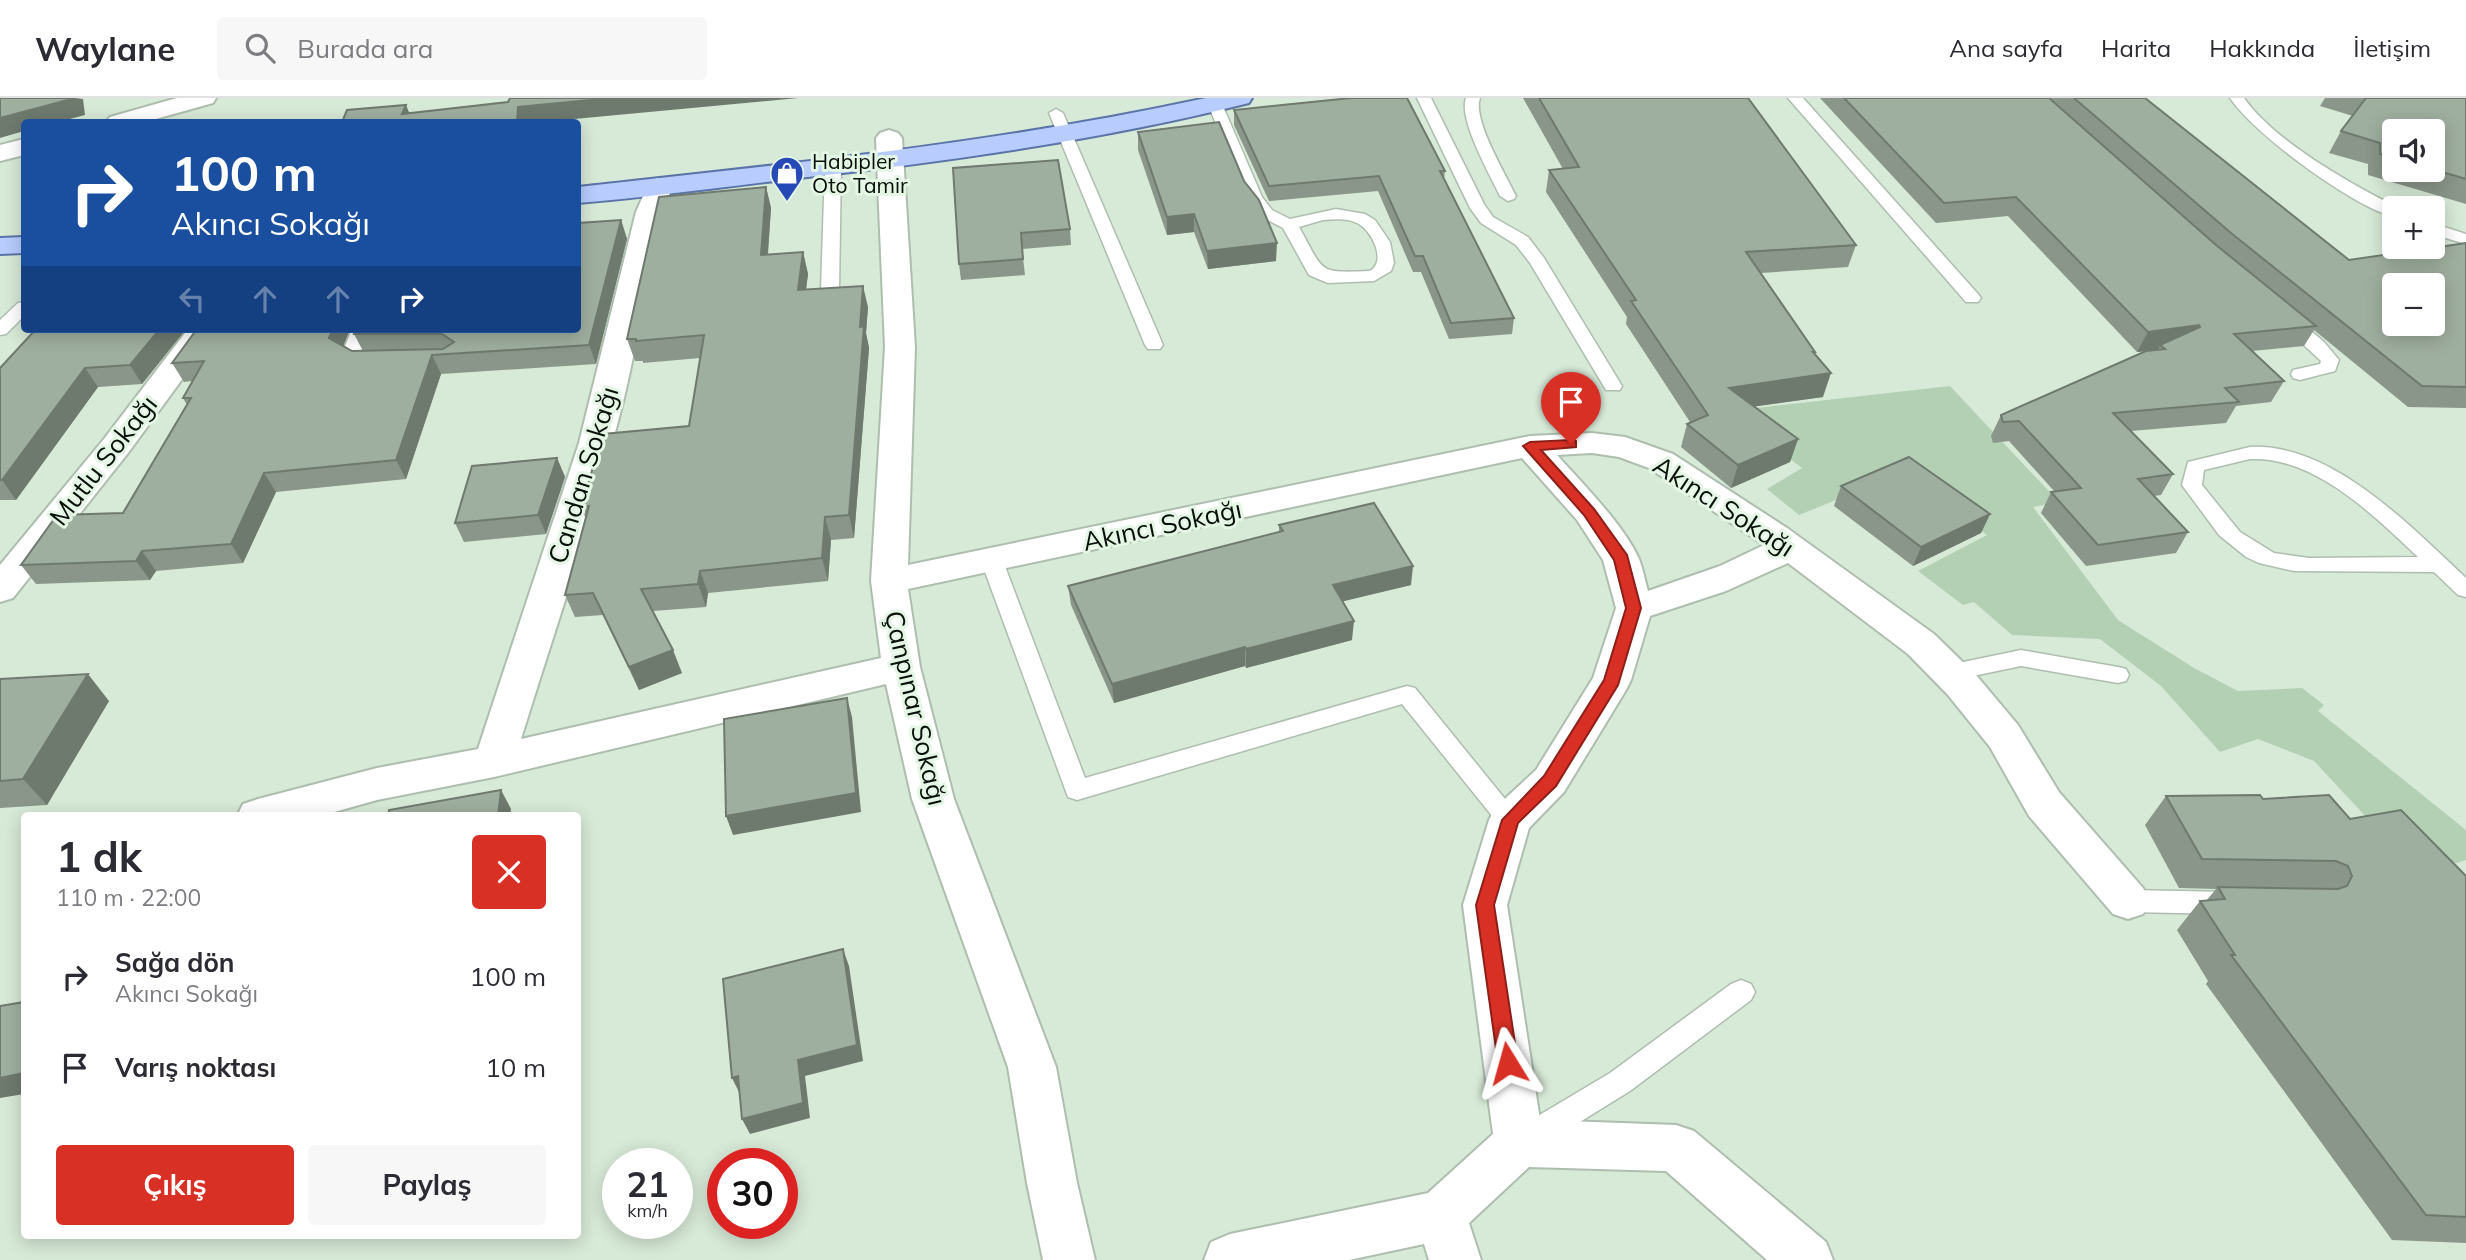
<!DOCTYPE html>
<html lang="tr">
<meta charset="utf-8">
<style>
:root{--surface:#fff;--page:#f7f7f7;--text:#2b2b33;--muted:#7c7c81;--line:#e1e1e2;--accent:#d93025}
body{margin:0;font-family:Mulish,sans-serif;background:var(--page);color:var(--text);height:100vh;display:flex;flex-direction:column;font-size:26px;white-space:nowrap}
*{box-sizing:border-box;margin:0}
p{font-size:23px;color:var(--muted)}
.icon{flex:none;width:38px;height:38px;fill:none;stroke:currentColor;stroke-width:2;stroke-linecap:round;stroke-linejoin:round}
.map{position:relative;flex:1;overflow:hidden}
.sheet{position:absolute;left:21px;top:714px;width:560px;height:427px;display:flex;flex-direction:column;background:var(--surface);border-radius:7px;box-shadow:0 4px 18px #0003}
.sheet>*{flex:none}
.banner{position:absolute;left:21px;top:21px;width:560px;height:214px;border-radius:7px;box-shadow:0 4px 18px #0003;background:#1a4fa0;color:#fff;overflow:hidden}
.fabs{position:absolute;left:2382px;top:21px;display:grid;gap:14px}
.fabs a{display:grid;place-items:center;width:63px;height:63px;border-radius:7px;background:var(--surface);box-shadow:0 4px 18px #0003;font-size:35px}
.speed{position:absolute;left:602px;top:1050px;display:flex;gap:14px;font-size:35px;font-weight:700;text-align:center}
.speed>*{display:grid;place-content:center;width:91px;height:91px;border-radius:50%;background:var(--surface);box-shadow:0 4px 18px #0003;line-height:1}
.speed small{font-size:18px;font-weight:400}
.speed .limit{border:10px solid #d22;background:#fff;color:#111}
.pin{position:absolute;display:grid;place-items:center;width:60px;height:60px;color:#fff;margin:-72px -30px;border-radius:50% 50% 50% 0;rotate:-45deg;box-shadow:0 0 7px #0007}
.pin .icon{rotate:45deg}
.me{position:absolute;width:77px;margin:-38px;rotate:352deg;stroke-linejoin:round;filter:drop-shadow(0 0 5px #0008)}
.turn{display:flex;align-items:center;gap:24px;height:147px;padding:0 35px;font-size:32px}
.turn .icon{width:91px;height:91px;stroke-width:2.5}
.turn b{display:block;font-size:49px;line-height:60px}
.lanes{display:flex;align-items:center;height:66px;padding:0 35px;background:#0003;justify-content:center;gap:35px;direction:ltr}
.lanes .off{opacity:.35}
.round{display:grid;place-items:center;flex:none;width:74px;height:74px;border-radius:7px;background:var(--page)}
.overview{display:flex;align-items:center;justify-content:space-between;height:119px;padding:0 35px}
h1{font-size:42px;font-weight:700;line-height:52px}
.primary-button{display:flex;gap:14px;margin-top:auto;padding:14px 35px}
.primary-button a{flex:1;height:80px;border-radius:7px;background:var(--accent);color:#fff;font-size:28px;font-weight:700;line-height:80px;text-align:center}
.primary-button a+a{background:var(--page);color:var(--text)}
ul{padding:0;list-style:none}
li{display:flex;align-items:center;gap:21px;height:91px;padding:0 35px}
li div{flex:1}
li b{display:block;font-size:26px}
li em{font-style:normal}
header{display:flex;align-items:center;gap:42px;box-sizing:border-box;height:98px;padding:0 35px;background:var(--surface);border-bottom:2px solid var(--line)}
header strong{font-size:33px}
nav{display:flex;gap:38px;margin-inline-start:auto;font-size:24px}
.search{width:490px;height:63px;background:var(--page);display:flex;align-items:center;gap:18px;box-sizing:border-box;padding:0 24px;border-radius:7px;color:var(--muted);font-size:26px}
.map>svg:first-child{display:block}
.green{fill:#b3d0b4}
.lines{fill:none;stroke-linecap:round;stroke-linejoin:round}
.lane-casing{stroke:#adbeae;stroke-width:3}
.street-casing{stroke:#adbeae;stroke-width:4}
.primary-casing{stroke:#5b74a7;stroke-width:4}
.lane{fill:#fff;fill-rule:evenodd}
.street{fill:#fff;fill-rule:evenodd}
.primary{fill:#b8cdfd;fill-rule:evenodd}
.wall{fill:#899689;fill-rule:evenodd}
.shaded-wall{fill:#6f7a6f}
.building{fill:#9faf9f;stroke:#6f7a6f;stroke-width:2;fill-rule:evenodd}
.route{fill:#d93025;stroke:#8d1f18;stroke-width:2}
.labels{text-anchor:middle;dominant-baseline:central;stroke-width:6;stroke-linejoin:round;paint-order:stroke}
.far-poi-label{font-size:21px;fill:#080e09;stroke:#e4f6e4;text-anchor:start}
.street-label{font-size:26px;fill:#080e09;stroke:#e4f6e4}
</style>
<header>
<strong>Waylane</strong>
<div class="search"><svg class="icon" aria-label="search" viewBox="0 0 24 24"><circle cx="10" cy="10" r="6"/><path d="M15 15l6 6"/></svg>Burada ara</div>
<nav><a>Ana sayfa</a><a>Harita</a><a>Hakkında</a><a>İletişim</a></nav>
</header>
<div class="map">
<svg width="2466" height="1162" viewBox="0 0 2466 1162">
<rect width="100%" height="100%" fill="#d7e9d7"/>
<!-- green -->
<polygon class="green" points="1950,288 2059,404 2033,409 2118,522 2194,570 2238,593 2302,590 2324,607 2318,613 2466,732 2466,762 2429,773 2369,722 2314,663 2258,641 2220,654 2161,588 2100,541 2012,537 1974,504 1963,507 1918,473 1987,437 1903,375 1799,417 1767,391 1802,370 1739,322 1748,311"/>
<g class="lines">
<defs>
<g id="lane">
<polygon points="1417,0 1431,0 1484,106 1493,119 1528,139 1544,160 1622,288 1620,292 1606,292 1530,165 1516,147 1481,125 1470,110"/>
<path d="M1466,0h14c-8,21 26,77 36,98l-2,3 -6,2 -8,-5c-10,-21 -42,-77 -34,-98z"/>
<polygon points="1788,0 1803,0 1978,196 1981,200 1978,204 1966,204"/>
<path d="M2230,0h14c30,43 108,87 155,110h-5v9c-42,-11 -140,-83 -164,-119z"/>
<path d="M1215,2l7,4 40,93 10,13 18,9 46,-10 29,5 10,6 15,22 4,21 -3,8 -17,10 -46,2 -19,-8 -26,-47 -23,-12 -14,-18 -38,-94zM1323,122c12,-1 24,-2 34,3 15,7 30,38 13,48 -54,2 -45,2 -71,-44z"/>
<polygon points="1056,11 1063,15 1163,247 1160,251 1148,251 1145,247 1049,15"/>
<polygon points="833,62 841,67 839,192 830,197 821,192 825,67"/>
<polygon points="2432,125 2466,136 2466,146 2432,136"/>
<polygon points="24,204 24,218 6,236 0,237 0,222 18,205"/>
<polygon points="2285,215 2291,216 2324,244 2339,262 2335,273 2300,282 2293,280 2291,276 2293,272 2320,266 2321,263 2279,224 2276,220"/>
<path d="M352,231h18l-10,25 18,4 3,4 -3,4c-14,3 -27,2 -37,-10z"/>
<path d="M2250,349c82,-4 160,79 216,131v19l-8,-2 -24,-23 -140,-1 -35,-8 -13,-6 -27,-22 -37,-50 6,-23zM2250,361c65,-3 124,57 168,98l-109,1 -35,-5 -34,-21 -38,-47 2,-15z"/>
<polygon points="992,456 999,458 1003,463 1085,680 1407,588 1415,590 1522,722 1519,729 1510,732 1501,729 1402,606 1077,702 1068,699 981,463 985,458"/>
<polygon points="2021,552 2118,569 2126,571 2129,577 2126,583 2118,585 2021,568 1949,583 1941,581 1938,575 1941,569 1949,567"/>
<polygon points="2128,792 2230,794 2239,797 2243,805 2239,813 2230,816 2128,814 2119,811 2115,803 2119,795"/>
<polygon points="1741,882 1751,886 1755,894 1751,902 1630,993 1541,1048 1531,1052 1521,1048 1516,1038 1521,1028 1610,975 1731,886"/>
</g>
<g id="street">
<polygon points="177,0 216,0 213,5 145,24 106,24 110,19"/>
<path d="M889,32l9,3 4,5 13,209 -7,218 622,-129 62,-3 33,4 48,17 114,74 147,106 42,41 42,50 41,67 84,96 7,13 -7,13 -15,5 -15,-5 -84,-98 -39,-69 -42,-52 -40,-41 -120,-91 -62,28 -76,25 -19,64 -5,10 -62,102 -35,36 -22,77 33,215 136,5 18,6 132,111 7,18h-66l-101,-89 -137,-4 -60,56 12,37h-52l-5,-16 -75,16h-145l7,-18 19,-8 198,-41 65,-59 -30,-229 26,-85 6,-12 41,-38 57,-92 23,-70 -13,-48 -26,-40 -55,-62 -614,131 12,78 34,132 102,268 21,116 18,77h-52l-16,-77 -19,-116 -96,-268 -26,-115 -392,93 -117,23 -57,16h-83l6,-12 15,-5 119,-31 101,-19 101,-306 57,-231 14,-32 9,-2 9,2 4,6c-23,69 -31,142 -48,212 -29,116 -68,228 -103,341l360,-81 -10,-77 14,-234 -9,-209 4,-5zM1592,355l27,4 30,11 115,77 -44,21 -72,25c-3,-10 -5,-22 -9,-32 -15,-34 -57,-76 -82,-104z"/>
<polygon points="24,41 24,57 0,63 0,47"/>
<polygon points="188,231 219,231 128,355 13,500 0,504 0,467 104,341"/>
</g>
<g id="primary">
<path d="M1206,0h46l-3,5c-148,37 -299,58 -450,75 -74,9 -148,19 -221,25v-16c210,-23 421,-44 628,-89z"/>
<polygon points="24,139 24,155 0,156 0,140"/>
</g>
</defs>
<!-- lane casing -->
<use href="#lane" class="lane-casing"/>
<!-- street casing -->
<use href="#street" class="street-casing"/>
<!-- primary casing -->
<use href="#primary" class="primary-casing"/>
<!-- lane -->
<use href="#lane" class="lane"/>
<!-- street -->
<use href="#street" class="street"/>
<!-- primary -->
<use href="#primary" class="primary"/>
</g>
<!-- wall -->
<g class="wall">
<polygon points="1523,0 1748,0 1856,147 1848,169 1761,175 1815,254 1814,256 1823,299 1755,308 1798,341 1790,364 1731,390 1681,349 1687,326 1690,324 1626,226 1627,219 1546,94 1549,72 1563,71"/>
<polygon points="1820,0 2145,0 2349,162 2466,145 2466,310 2408,309 2314,232 2304,248 2252,253 2284,283 2271,304 2236,308 2226,325 2131,333 2173,376 2161,397 2154,398 2188,434 2176,455 2086,468 2041,415 2051,394 2055,394 2009,343 1993,345 1991,338 2001,317 2145,253 2137,254 2008,118 1936,125"/>
<path d="M2325,0h141v106l-98,-29v-11l-39,-11 12,-22 12,-15 -33,-10zM2394,33h38v39h-38z"/>
<polygon points="1234,12 1445,73 1444,81 1514,220 1512,236 1449,241 1421,174 1413,174 1378,93 1269,103 1234,27"/>
<polygon points="1138,34 1244,83 1276,163 1208,171 1194,134 1167,137 1138,52"/>
<polygon points="953,70 1070,131 1071,147 1022,151 1025,177 961,182 959,166"/>
<polygon points="766,89 771,110 768,157 803,154 808,176 806,192 868,209 866,235 869,250 854,440 831,442 828,483 708,495 706,509 653,513 682,575 639,592 603,517 575,519 565,497 586,421 581,409 689,328 700,260 643,265 643,263 635,263 627,241"/>
<polygon points="621,122 627,141 596,266 441,276 406,381 276,394 243,465 156,473 150,482 36,486 21,467 123,415 187,307 183,300 192,283 184,284 172,265 350,231 343,248 352,253 363,253 354,236"/>
<polygon points="186,231 142,286 98,289 16,402 0,402 0,270"/>
<polygon points="557,360 565,379 546,436 464,444 455,425"/>
<polygon points="1841,388 1990,416 1981,435 1913,468 1834,408"/>
<polygon points="1279,427 1411,487 1342,503 1352,542 1246,570 1245,568 1114,605 1071,507 1068,488 1279,434"/>
<polygon points="0,581 109,603 47,707 0,710"/>
<polygon points="2166,698 2263,701 2350,721 2466,778 2466,1145 2392,1142 2206,886 2208,883 2177,832 2200,803 2206,803 2216,791 2179,790 2145,727"/>
</g>
<!-- shaded-wall -->
<g class="shaded-wall">
<polygon points="75,0 83,1 85,17 58,24 24,24 24,33 0,40 0,20"/>
<polygon points="611,0 798,0 542,24 517,24 518,9"/>
<polygon points="406,7 413,24 402,16"/>
<polygon points="766,89 771,110 766,179 761,157"/>
<polygon points="1194,116 1194,134 1167,137 1167,119"/>
<polygon points="621,122 627,141 596,266 589,247"/>
<polygon points="1277,145 1276,163 1208,171 1207,153"/>
<polygon points="803,154 808,176 803,214 798,192"/>
<polygon points="863,188 868,209 866,235 869,250 854,440 849,417"/>
<polygon points="2199,227 2188,247 2160,247 2158,252 2137,254 2148,234"/>
<polygon points="160,231 186,231 142,286 130,267"/>
<polygon points="333,231 350,231 339,259 329,240"/>
<polygon points="432,257 441,276 406,381 396,362"/>
<polygon points="85,270 98,289 16,402 2,382"/>
<polygon points="1831,275 1823,299 1723,313 1729,290"/>
<polygon points="1798,341 1790,364 1731,390 1738,367"/>
<polygon points="557,360 565,379 546,436 538,417"/>
<polygon points="264,375 276,394 243,465 231,446"/>
<polygon points="1990,416 1981,435 1913,468 1921,449"/>
<polygon points="825,419 831,442 828,483 822,460"/>
<polygon points="142,453 156,473 150,482 136,463"/>
<polygon points="1413,468 1411,487 1332,506 1333,487"/>
<polygon points="700,473 708,495 706,509 698,486"/>
<polygon points="1354,523 1352,542 1246,570 1246,551"/>
<polygon points="1245,549 1245,568 1114,605 1112,586"/>
<polygon points="673,552 682,575 639,592 629,569"/>
<polygon points="88,576 109,603 47,707 23,681"/>
<polygon points="847,600 852,619 861,714 733,737 726,718"/>
<polygon points="501,692 511,711 510,718 498,718"/>
<polygon points="843,851 849,868 863,963 805,978 810,1020 750,1036 742,1021 798,962"/>
<polygon points="24,975 24,996 0,1000 0,980"/>
<polygon points="738,978 740,996 732,980"/>
</g>
<!-- building -->
<g class="building">
<polygon points="0,0 75,0 0,20"/>
<polygon points="510,0 611,0 518,9 517,24 342,24 347,12 406,7 402,16 508,4"/>
<polygon points="1351,0 1407,0 1445,73 1440,73 1514,220 1451,225 1423,158 1415,158 1379,78 1269,88 1234,12"/>
<polygon points="1539,0 1748,0 1856,147 1746,154 1815,254 1813,254 1831,275 1729,290 1798,341 1738,367 1687,326 1708,317 1631,203 1636,202 1549,72 1579,69"/>
<polygon points="1844,0 2049,0 2216,147 2316,228 2234,236 2284,283 2225,290 2239,304 2113,315 2173,376 2138,381 2188,434 2098,447 2051,394 2081,390 2019,323 2003,324 2001,317 2146,253 2165,251 2160,247 2200,229 2199,227 2148,234 2016,99 1944,105"/>
<path d="M2074,0h71l204,162 117,-17v144l-44,-1 -191,-153zM2394,187h38v39h-38z"/>
<polygon points="2366,0 2466,0 2466,81 2432,71 2432,33 2394,33 2394,60 2380,56 2380,45 2341,33"/>
<polygon points="1219,24 1244,83 1259,102 1277,145 1207,153 1194,116 1167,119 1138,34"/>
<polygon points="1058,62 1070,131 1021,135 1023,161 959,166 953,70"/>
<polygon points="766,89 761,157 803,154 798,192 863,188 860,229 864,228 849,417 825,419 822,460 700,473 698,486 641,491 673,552 629,569 593,495 565,497 589,408 581,409 603,336 689,328 704,237 636,243 636,241 627,241 659,99"/>
<polygon points="621,122 589,247 432,257 396,362 264,375 231,446 142,453 136,463 21,467 57,417 123,415 191,300 183,300 204,263 172,265 197,231 333,231 329,240 352,253 443,251 454,244 442,236 354,236 356,231 578,231 578,125"/>
<polygon points="36,231 160,231 130,267 85,270 2,382 0,382 0,270"/>
<polygon points="1909,359 1990,416 1921,449 1841,388"/>
<polygon points="557,360 538,417 455,425 472,368"/>
<polygon points="1374,405 1413,468 1333,487 1354,523 1246,551 1245,549 1112,586 1068,488 1283,433 1279,427"/>
<polygon points="88,576 23,681 0,683 0,581"/>
<polygon points="847,600 856,695 726,718 724,621"/>
<polygon points="501,692 498,718 388,718 389,712"/>
<polygon points="2260,697 2263,701 2329,697 2350,721 2401,712 2466,778 2466,1119 2426,1117 2231,857 2235,857 2200,803 2225,801 2218,789 2338,791 2347,788 2352,778 2348,768 2336,763 2202,761 2166,698"/>
<polygon points="843,851 857,947 798,962 803,1005 742,1021 738,978 732,980 723,881"/>
<polygon points="24,904 24,975 0,980 0,908"/>
</g>
<!-- route -->
<polygon class="route" points="1571,342 1576,343 1576,349 1541,352 1594,411 1627,457 1641,510 1618,587 1556,688 1518,725 1494,807 1518,965 1515,972 1508,974 1501,972 1498,965 1476,807 1502,722 1544,678 1604,582 1626,510 1614,462 1584,417 1523,348 1530,344"/>
<!-- icons -->
<defs>
<symbol id="shop-pin" viewBox="-11 -11 22 30"><path d="M0 17L-7.5 6A9.5 9.5 0 1 1 7.5 6Z" fill="#2649b8" stroke="#e4f6e4"/><path d="M-5-2.5h2.3a2.7 3.5 0 0 1 5.4 0H5L5.5 6h-11ZM-1.5-2.5h3a1.5 2.3 0 0 0-3 0Z" fill="#fff"/></symbol>
</defs>
<g fill-rule="evenodd">
<use href="#shop-pin" x="768" y="56" width="38" height="52"/>
</g>
<g class="labels">
<!-- far-poi labels -->
<g class="far-poi-label">
<text x="812" y="63">Habipler<tspan x="812" dy="24">Oto Tamir</tspan></text>
</g>
<!-- street labels -->
<g class="street-label">
<text transform="translate(103 362) rotate(-52)">Mutlu Sokağı</text>
<text transform="translate(583 377) rotate(-73)">Candan Sokağı</text>
<text transform="translate(1724 408) rotate(33)">Akıncı Sokağı</text>
<text transform="translate(1162 427) rotate(-12)">Akıncı Sokağı</text>
<text transform="translate(916 610) rotate(77)">Çanpınar Sokağı</text>
</g>
</g>
</svg>
<div class="fabs">
<a><svg class="icon" aria-label="sound" viewBox="0 0 24 24"><path d="M4 9h4l5-4v14l-5-4H4zM17 9q2 3 0 6"/></svg></a>
<a>+</a>
<a>−</a>
</div>
<div class="speed"><div>21<small>km/h</small></div><div class="limit">30</div></div>
<div class="pin" style="left:1571px;top:346px;background:#d93025"><svg class="icon" aria-label="arrive" viewBox="0 0 24 24"><path d="M6 21V4h12l-3 4 3 4H6"/></svg></div>
<svg class="me" style="left:1508px;top:965px" viewBox="-20 -20 40 40"><path d="M0-17L14 15 0 8-14 15z" fill="#d93025" stroke="#fff" stroke-width="4"/></svg>
<div class="banner">
<div class="turn"><svg class="icon" aria-label="right" viewBox="0 0 24 24"><path d="M7 20v-9h11M14 6l5 5-5 5"/></svg><div><b>100 m</b>Akıncı Sokağı</div></div>
<div class="lanes"><svg class="icon off" aria-label="left" viewBox="0 0 24 24"><path d="M17 20v-9H6M10 6l-5 5 5 5"/></svg><svg class="icon off" aria-label="ahead" viewBox="0 0 24 24"><path d="M12 20V5M6 11l6-6 6 6"/></svg><svg class="icon off" aria-label="ahead" viewBox="0 0 24 24"><path d="M12 20V5M6 11l6-6 6 6"/></svg><svg class="icon" aria-label="right" viewBox="0 0 24 24"><path d="M7 20v-9h11M14 6l5 5-5 5"/></svg></div>
</div>
<section class="sheet">
<div class="overview"><div><h1>1 dk</h1><p>110 m · 22:00</p></div><a class="round" style="background:#d93025;color:#fff"><svg class="icon" aria-label="close" viewBox="0 0 24 24"><path d="M6 6l12 12M18 6L6 18"/></svg></a></div>
<ul>
<li><svg class="icon" aria-label="right" viewBox="0 0 24 24"><path d="M7 20v-9h11M14 6l5 5-5 5"/></svg><div><b>Sağa dön</b><p>Akıncı Sokağı</p></div><em>100 m</em></li>
<li><svg class="icon" aria-label="arrive" viewBox="0 0 24 24"><path d="M6 21V4h12l-3 4 3 4H6"/></svg><div><b>Varış noktası</b></div><em>10 m</em></li>
</ul>
<div class="primary-button"><a>Çıkış</a><a>Paylaş</a></div>
</section>
</div>
